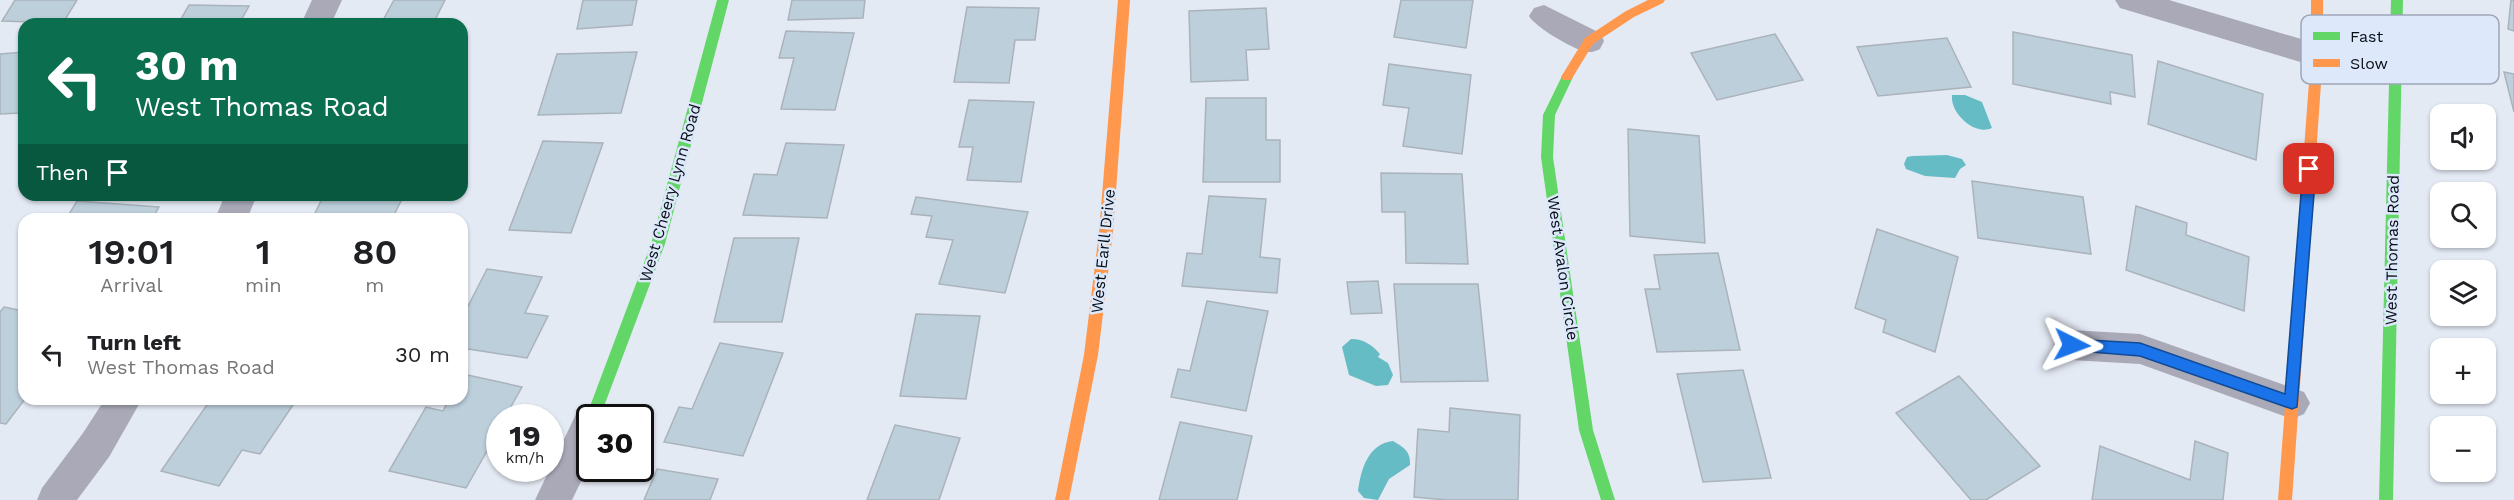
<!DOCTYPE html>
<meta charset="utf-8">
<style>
:root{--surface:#fff;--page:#f2f2f2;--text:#202124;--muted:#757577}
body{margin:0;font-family:"Work Sans",sans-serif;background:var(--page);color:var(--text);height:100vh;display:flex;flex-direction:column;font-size:22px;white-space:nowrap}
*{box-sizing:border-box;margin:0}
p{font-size:20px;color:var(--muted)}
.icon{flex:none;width:33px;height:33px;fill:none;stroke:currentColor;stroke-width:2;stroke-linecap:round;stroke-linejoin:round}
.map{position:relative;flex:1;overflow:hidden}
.side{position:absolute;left:18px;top:213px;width:450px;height:192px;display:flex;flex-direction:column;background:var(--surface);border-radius:18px;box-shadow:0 2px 4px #0004}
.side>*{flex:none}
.top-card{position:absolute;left:18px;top:18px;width:450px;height:183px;border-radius:18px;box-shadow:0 2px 4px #0004;background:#0b6e4f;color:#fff;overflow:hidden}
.buttons{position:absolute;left:2430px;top:104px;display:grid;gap:12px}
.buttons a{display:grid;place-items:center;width:66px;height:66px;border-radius:12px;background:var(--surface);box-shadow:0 2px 4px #0004;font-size:30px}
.speed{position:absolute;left:486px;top:404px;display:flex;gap:12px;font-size:30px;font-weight:700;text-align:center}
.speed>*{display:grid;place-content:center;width:78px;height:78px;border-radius:50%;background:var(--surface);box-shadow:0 2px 4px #0004;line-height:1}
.speed small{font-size:15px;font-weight:400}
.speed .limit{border:3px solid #111;border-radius:9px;background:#fff;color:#111}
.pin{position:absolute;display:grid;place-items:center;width:51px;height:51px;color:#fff;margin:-26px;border-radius:12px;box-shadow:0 3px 9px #0006}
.me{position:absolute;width:66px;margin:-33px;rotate:93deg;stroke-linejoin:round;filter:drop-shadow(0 0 4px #0008)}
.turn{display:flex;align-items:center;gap:21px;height:126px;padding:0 18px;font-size:27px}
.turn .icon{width:78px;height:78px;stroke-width:2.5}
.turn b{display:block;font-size:42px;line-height:51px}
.then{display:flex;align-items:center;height:57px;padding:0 18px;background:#0003;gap:12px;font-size:22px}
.eta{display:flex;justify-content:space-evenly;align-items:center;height:102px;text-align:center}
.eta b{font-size:36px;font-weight:600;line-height:42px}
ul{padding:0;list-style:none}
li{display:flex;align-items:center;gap:18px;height:78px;padding:0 18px}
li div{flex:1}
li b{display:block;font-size:22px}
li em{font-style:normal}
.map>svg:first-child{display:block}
.water{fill:#66bcc4}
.building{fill:#bccfdb;stroke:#aab3bb;stroke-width:1.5}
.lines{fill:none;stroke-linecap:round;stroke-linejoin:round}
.street{fill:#a9a9b8;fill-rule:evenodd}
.fast{fill:#63d668;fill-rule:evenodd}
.slow{fill:#ff974d;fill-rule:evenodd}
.route{fill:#1a73e8;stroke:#114b97;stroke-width:1.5}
.labels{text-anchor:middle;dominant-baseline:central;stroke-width:5;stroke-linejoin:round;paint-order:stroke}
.street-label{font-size:16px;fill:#070d16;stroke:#dde9fb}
.key{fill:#dde9fb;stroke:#9da7b6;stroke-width:1.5}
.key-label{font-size:16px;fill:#070d16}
</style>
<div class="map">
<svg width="2514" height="500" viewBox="0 0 2514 500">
<rect width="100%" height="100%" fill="#e4eaf4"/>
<!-- water -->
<g class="water">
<path d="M1952,95h13l17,7 10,26c-18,8 -42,-15 -40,-33z"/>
<polygon points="1947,155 1962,159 1966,165 1960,169 1955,178 1925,176 1906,169 1904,164 1907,157 1912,156"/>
<path d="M1351,339c13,0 21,6 29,15l-2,3 10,6 5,12 -5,10 -12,1 -27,-11 -7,-28z"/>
<path d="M1393,441c10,6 18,10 17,24l-21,14 -11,21 -14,-2 -6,-7c3,-22 10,-47 35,-50z"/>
</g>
<!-- building -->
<g class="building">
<polygon points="15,0 77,0 63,23 2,21"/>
<polygon points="394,0 445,0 433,24 381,24"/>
<polygon points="583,0 637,0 632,25 577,29"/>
<polygon points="792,0 865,0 863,18 788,20"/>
<polygon points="1401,0 1473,0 1466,48 1394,37"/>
<polygon points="2511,0 2514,0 2514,31 2508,29"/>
<polygon points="189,5 249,6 239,24 178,24"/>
<polygon points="967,7 1039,8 1035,40 1015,40 1009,83 954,82"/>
<polygon points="1266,8 1269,49 1246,50 1248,80 1191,82 1189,11"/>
<polygon points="786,31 854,33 835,110 781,109 794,58 779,58"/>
<polygon points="2013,32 2132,55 2135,97 2110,92 2111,104 2013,84"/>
<polygon points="1775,34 1803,80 1717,100 1691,53"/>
<polygon points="1947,38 1971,87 1878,96 1857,47"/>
<polygon points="24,52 24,105 21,113 0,114 0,54"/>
<polygon points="637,52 621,113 538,115 557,54"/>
<polygon points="2158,61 2263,94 2256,160 2148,124"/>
<polygon points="1389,64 1471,75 1462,154 1403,146 1409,108 1383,105"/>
<polygon points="2504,72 2514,74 2514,112"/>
<polygon points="1206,98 1266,98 1266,140 1280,140 1280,182 1203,182"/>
<polygon points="969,100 1034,102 1021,182 967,180 973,147 959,147"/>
<polygon points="1628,129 1699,136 1705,243 1630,236"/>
<polygon points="543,141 603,143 571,233 509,230"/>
<polygon points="786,143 844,145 827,218 743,215 754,174 777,175"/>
<polygon points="1381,173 1462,174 1468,264 1406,263 1405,212 1382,212"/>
<polygon points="1972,181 2083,197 2091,254 1978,238"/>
<polygon points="324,195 404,195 392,219 312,219"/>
<polygon points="1209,196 1266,199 1260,257 1280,259 1277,293 1182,286 1187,253 1202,254"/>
<polygon points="916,197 1028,212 1005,293 939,284 953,240 926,237 932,216 911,214"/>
<polygon points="77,201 159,207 152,219 66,219"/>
<polygon points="2136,206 2187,223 2186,235 2249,257 2244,311 2126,270"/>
<polygon points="1877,229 1958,257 1935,352 1883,332 1886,320 1855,308"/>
<polygon points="734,238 799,238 782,322 714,322"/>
<polygon points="1718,253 1740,350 1657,352 1645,289 1660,289 1654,255"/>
<polygon points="487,269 542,277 525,313 548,316 527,358 462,348 462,318"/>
<polygon points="1378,281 1382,313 1351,314 1347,282"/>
<polygon points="1394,284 1478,284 1488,381 1401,382"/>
<polygon points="1207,301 1268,311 1246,411 1171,397 1178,369 1190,371"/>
<polygon points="4,307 24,311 25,399 6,424 0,423 0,312"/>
<polygon points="916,314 980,316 966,399 900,396"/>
<polygon points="720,343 783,353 743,456 664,442 679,407 692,409"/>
<polygon points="1743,370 1771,478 1703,482 1677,374"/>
<polygon points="463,374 522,387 505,417 500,417 500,428 466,488 389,471 426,407 443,411 449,399 462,399"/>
<polygon points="1959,376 2040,466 1986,500 1971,500 1896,413"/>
<polygon points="211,399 297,399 260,454 242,450 219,486 161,471"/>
<polygon points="1450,408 1520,415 1518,500 1446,500 1414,497 1418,429 1449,432"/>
<polygon points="1180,422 1252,436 1237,500 1159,500"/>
<polygon points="895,425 960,438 939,500 867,500"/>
<polygon points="2195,441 2228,453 2223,500 2092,500 2100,446 2190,480"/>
<polygon points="657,469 718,479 710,500 644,500"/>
</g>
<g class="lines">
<!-- street -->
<g class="street">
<polygon points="312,0 342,0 331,24 301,24"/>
<polygon points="2115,0 2169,0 2328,47 2332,55 2328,63 2317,67 2120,8"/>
<path d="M1544,5l56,28 4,8 -4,8c-3,1 -6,3 -10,3 -12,1 -55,-25 -61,-36l5,-8z"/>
<polygon points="225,195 257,195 247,219 215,219"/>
<polygon points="2071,330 2140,334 2304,392 2310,403 2304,414 2292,419 2140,364 2071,360 2059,356 2054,345 2059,334"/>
<polygon points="105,399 142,399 109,457 77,500 37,500 42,488 83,433"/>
<polygon points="590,408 603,412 605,417 590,417 590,463 572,500 535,500 577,412"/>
</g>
<!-- fast -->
<g class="fast">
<polygon points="717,0 729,0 665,244 600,417 590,417 590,422 586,417 651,244"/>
<polygon points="2391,0 2403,0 2393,500 2379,500"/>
<polygon points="1567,72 1573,77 1555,115 1553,157 1593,430 1615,500 1601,500 1579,430 1541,157 1543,115 1563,74"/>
</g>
<!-- slow -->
<g class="slow">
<polygon points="1118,0 1130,0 1113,232 1098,355 1069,500 1055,500 1084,355 1099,232"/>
<polygon points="1648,0 1665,0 1663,3 1634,17 1593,44 1571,80 1563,80 1561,77 1585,38 1626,11"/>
<polygon points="2311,0 2323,0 2323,55 2292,500 2278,500 2311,55"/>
</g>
</g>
<!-- route -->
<polygon class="route" points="2309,163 2316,169 2297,407 2292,409 2140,356 2066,350 2064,345 2072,339 2140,343 2285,394 2303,169"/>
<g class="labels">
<!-- street labels -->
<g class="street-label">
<text transform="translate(670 193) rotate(-74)">West Cheery Lynn Road</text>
<text transform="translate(2392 250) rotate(-89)">West Thomas Road</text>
<text transform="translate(1103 251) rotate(-84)">West Earll Drive</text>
<text transform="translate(1563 268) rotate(82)">West Avalon Circle</text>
</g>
</g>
<!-- legend -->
<rect x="2301" y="15" width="198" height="69" rx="9" class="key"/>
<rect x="2313" y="32" width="27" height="8" fill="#63d668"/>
<rect x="2313" y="59" width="27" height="8" fill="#ff974d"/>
<g class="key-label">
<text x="2350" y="42">Fast</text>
<text x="2350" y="69">Slow</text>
</g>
</svg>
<div class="buttons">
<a><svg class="icon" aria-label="sound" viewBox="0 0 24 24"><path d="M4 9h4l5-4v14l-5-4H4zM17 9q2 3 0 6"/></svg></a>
<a><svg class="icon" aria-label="search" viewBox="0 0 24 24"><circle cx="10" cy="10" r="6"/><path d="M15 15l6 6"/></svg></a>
<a><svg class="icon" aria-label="layers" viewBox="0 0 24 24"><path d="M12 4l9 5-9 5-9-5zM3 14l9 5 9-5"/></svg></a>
<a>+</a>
<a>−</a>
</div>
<div class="speed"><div>19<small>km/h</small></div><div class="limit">30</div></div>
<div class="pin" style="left:2309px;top:169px;background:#d93025"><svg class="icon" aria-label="arrive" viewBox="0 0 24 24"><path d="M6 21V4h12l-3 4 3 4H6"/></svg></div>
<svg class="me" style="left:2072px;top:345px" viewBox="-20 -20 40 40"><path d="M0-17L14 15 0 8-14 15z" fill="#1a73e8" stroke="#fff" stroke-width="4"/></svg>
<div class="top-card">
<div class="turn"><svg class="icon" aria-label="left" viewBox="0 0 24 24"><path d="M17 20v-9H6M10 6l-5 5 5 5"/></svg><div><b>30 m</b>West Thomas Road</div></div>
<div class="then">Then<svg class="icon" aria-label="arrive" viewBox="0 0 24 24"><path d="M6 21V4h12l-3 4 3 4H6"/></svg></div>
</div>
<section class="side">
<div class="eta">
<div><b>19:01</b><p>Arrival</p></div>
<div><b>1</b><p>min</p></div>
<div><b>80</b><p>m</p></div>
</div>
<ul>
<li><svg class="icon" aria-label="left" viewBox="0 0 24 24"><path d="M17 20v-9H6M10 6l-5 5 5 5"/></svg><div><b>Turn left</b><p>West Thomas Road</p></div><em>30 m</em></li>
</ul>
</section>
</div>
